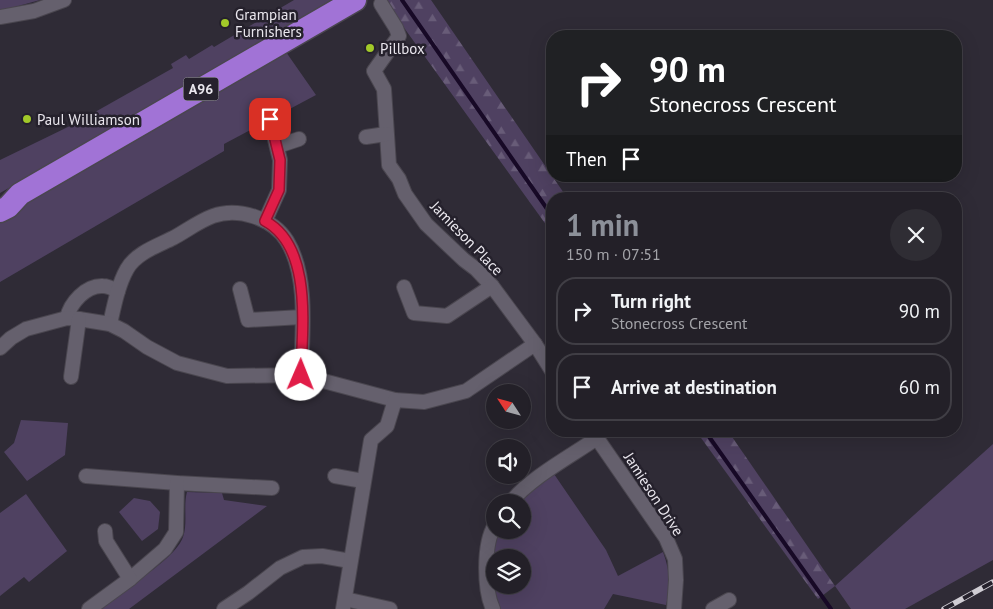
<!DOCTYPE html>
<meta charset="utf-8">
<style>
:root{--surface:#232028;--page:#2f2d34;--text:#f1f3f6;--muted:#a3a3a8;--line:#403e45;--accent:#8c9099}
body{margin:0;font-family:"PT Sans",sans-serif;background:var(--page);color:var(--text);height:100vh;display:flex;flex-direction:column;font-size:19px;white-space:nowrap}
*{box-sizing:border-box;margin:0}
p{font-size:16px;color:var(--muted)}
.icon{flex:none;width:28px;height:28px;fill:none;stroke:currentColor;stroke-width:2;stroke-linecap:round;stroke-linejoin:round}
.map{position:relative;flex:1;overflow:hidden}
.panel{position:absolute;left:546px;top:192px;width:416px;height:245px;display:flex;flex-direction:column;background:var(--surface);border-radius:20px;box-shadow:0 5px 20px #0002,0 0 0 1px var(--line)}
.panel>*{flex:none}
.guide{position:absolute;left:546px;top:30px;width:416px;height:152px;border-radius:20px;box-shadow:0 5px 20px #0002,0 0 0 1px var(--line);background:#202124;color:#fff;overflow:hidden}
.needle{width:32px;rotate:306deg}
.tools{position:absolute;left:486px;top:384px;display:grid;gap:10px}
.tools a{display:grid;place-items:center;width:45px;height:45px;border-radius:50%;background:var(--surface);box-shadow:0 5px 20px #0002,0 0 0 1px var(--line);font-size:25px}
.pin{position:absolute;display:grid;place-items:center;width:42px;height:42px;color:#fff;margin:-21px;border-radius:10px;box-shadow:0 2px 8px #0006}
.me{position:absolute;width:55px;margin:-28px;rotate:1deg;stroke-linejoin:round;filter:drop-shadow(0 0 4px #0008)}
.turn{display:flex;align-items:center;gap:18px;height:105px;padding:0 20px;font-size:22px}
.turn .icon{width:65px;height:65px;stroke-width:2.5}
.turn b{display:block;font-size:35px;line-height:42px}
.then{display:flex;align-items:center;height:48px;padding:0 20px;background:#0003;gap:10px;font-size:19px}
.round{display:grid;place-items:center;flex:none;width:52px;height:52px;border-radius:26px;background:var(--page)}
.head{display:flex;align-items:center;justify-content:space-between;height:85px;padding:0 20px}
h1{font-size:30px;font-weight:700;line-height:38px;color:var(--accent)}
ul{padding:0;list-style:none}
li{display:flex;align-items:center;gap:15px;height:68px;margin:0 10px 8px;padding:0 10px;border:2px solid var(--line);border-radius:20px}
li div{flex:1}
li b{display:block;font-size:19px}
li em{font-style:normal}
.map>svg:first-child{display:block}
.green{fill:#4f4161;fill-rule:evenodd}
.forest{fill:url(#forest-firs)}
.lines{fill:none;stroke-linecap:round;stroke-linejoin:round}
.stream{stroke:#170926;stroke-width:4}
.minor-casing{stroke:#4a464f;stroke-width:16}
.trunk-casing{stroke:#4a464f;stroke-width:25}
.minor{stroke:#65606d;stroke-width:14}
.trunk{stroke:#a173d6;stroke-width:22}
.rail-casing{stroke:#d0cdd4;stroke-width:5.5}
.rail{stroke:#25212c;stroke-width:4;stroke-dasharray:11;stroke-linecap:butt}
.route-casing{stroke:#92132f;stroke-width:12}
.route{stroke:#e11d48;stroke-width:9}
.poi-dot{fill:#a2c929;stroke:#25212c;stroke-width:2}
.labels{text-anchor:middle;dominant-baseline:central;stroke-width:5;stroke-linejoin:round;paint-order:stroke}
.shield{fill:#25212c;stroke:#afacb4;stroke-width:1}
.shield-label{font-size:14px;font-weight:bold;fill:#eae7ee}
.poi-label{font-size:15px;fill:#eae7ee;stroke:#25212c;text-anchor:start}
.street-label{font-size:15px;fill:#eae7ee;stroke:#25212c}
</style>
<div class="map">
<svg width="993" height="609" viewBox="0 0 993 609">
<defs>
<pattern id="forest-firs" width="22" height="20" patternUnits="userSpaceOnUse" patternTransform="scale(1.25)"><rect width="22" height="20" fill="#4f4161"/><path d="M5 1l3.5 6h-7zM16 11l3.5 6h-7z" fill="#685c78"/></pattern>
</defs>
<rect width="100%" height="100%" fill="#2f2b36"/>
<!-- green -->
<g class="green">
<polygon points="0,0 40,0 0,11"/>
<polygon points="294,0 341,0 0,193 0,160 72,125 173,68 171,64 186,55 189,59 212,45 214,47"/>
<polygon points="286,52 316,95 224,144 224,151 0,282 0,217"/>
<polygon points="21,420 68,423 65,455 27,481 4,452 14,443"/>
<polygon points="993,444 993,560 905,609 851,609 835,586"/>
<path d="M554,474l52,76 12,26 45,-24c7,19 8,34 3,53l-53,-11 -9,15h-105l-8,-35v-20l8,-24h23v-28h-4zM495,558h27v27h-27z"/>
<path d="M187,492l35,1 2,7 43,6 -138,103h-35c22,-15 81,-48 89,-72 5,-14 0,-31 4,-45z"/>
<polygon points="26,494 67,551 29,582 24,577 0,596 0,513"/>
<polygon points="134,498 150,501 160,512 158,529 142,541 119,512"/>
</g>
<!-- forest -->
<g class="forest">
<polygon points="384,0 431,0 568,199 552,199 552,233"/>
<polygon points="696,431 728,431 835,586 818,599"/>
</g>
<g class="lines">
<!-- stream -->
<g class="stream">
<polyline points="402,0 552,216"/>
<polyline points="705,431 831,609"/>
</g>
<defs>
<g id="minor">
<polyline points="381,4 396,28 399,36 374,71 384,89 389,165 399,179 405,194 426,224 464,260 476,269 492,286 535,344 552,371"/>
<polyline points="0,17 34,11 64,0"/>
<polyline points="366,137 386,134"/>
<polyline points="278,146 299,139"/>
<polyline points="265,221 279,190 280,160 270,119"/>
<polyline points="404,287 414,313 447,316 492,286"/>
<polyline points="240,289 248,320 302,317"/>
<path d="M67,318c3,-15 19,-33 36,-32 5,0 11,3 15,5"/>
<path d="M110,324c4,-18 8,-39 17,-55 9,-16 30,-23 46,-31 13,-7 26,-17 40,-22 25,-9 60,2 74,25 22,36 15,93 14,134"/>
<polyline points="0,348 11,338 26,329 67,318 79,319 110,324 124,331 147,347 177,363 227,376 301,375 395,400 424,402 466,391 535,344"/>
<polyline points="71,377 79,319"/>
<polyline points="592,431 666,538 675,559 676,580 674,609"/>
<polyline points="86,476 177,483 272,488"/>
<polyline points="335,476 363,481"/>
<path d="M511,502c19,-24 60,-46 86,-64"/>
<polyline points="130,579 165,549 176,532 177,483"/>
<polyline points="345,599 390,609"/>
<polyline points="89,609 130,579 106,541 105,531"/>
<polyline points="224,609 248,593 280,568 303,557 322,556 350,561"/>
<polyline points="343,609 371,440 387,426 395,400"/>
<path d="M493,609c-9,-19 -10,-65 2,-84"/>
<polyline points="713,609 729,600"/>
</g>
<polyline id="trunk" points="0,211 8,207 20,194 355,0"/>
</defs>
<!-- minor casing -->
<use href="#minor" class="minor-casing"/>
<!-- trunk casing -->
<use href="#trunk" class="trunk-casing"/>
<!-- minor -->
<use href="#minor" class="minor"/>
<!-- trunk -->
<use href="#trunk" class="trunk"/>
<defs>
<polyline id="rail" points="944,609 993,582"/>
</defs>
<!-- rail casing -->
<use href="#rail" class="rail-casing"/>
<!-- rail -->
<use href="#rail" class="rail"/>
</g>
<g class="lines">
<defs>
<path id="route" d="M270,119l10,41 -1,30 -14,31c48,26 37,107 36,154"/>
</defs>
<!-- route casing -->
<use href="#route" class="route-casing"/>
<!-- route -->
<use href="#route" class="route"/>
</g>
<!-- markers -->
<g class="poi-dot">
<circle cx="225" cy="23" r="5"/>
<circle cx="370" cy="48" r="5"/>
<circle cx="27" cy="119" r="5"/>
</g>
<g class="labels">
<!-- shield labels -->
<rect class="shield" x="183.5" y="77.5" width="35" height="23" rx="4"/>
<g class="shield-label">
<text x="201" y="89">A96</text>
</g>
<!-- poi labels -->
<g class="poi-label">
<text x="235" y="14">Grampian<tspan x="235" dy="17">Furnishers</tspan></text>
<text x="380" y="48">Pillbox</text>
<text x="37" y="119">Paul Williamson</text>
</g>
<!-- street labels -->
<g class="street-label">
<text transform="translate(467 238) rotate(46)">Jamieson Place</text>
<text transform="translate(654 494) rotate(57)">Jamieson Drive</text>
</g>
</g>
</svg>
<div class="tools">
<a><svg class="needle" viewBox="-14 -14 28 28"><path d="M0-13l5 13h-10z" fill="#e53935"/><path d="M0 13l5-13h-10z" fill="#a3a3a8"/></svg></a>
<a><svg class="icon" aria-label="sound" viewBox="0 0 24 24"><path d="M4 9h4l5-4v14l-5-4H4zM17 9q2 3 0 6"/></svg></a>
<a><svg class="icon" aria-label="search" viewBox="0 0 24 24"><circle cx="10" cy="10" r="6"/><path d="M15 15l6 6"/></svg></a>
<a><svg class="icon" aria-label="layers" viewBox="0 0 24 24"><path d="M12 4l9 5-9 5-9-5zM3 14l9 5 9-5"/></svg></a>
</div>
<div class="pin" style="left:270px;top:119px;background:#d93025"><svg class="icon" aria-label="arrive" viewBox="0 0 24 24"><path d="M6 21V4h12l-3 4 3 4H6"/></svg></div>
<svg class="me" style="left:301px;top:375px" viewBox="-20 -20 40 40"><circle r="19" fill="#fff"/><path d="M0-13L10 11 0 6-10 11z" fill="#e11d48"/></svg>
<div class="guide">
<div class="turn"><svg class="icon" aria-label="right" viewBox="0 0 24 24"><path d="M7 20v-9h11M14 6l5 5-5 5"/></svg><div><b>90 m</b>Stonecross Crescent</div></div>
<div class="then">Then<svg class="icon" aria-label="arrive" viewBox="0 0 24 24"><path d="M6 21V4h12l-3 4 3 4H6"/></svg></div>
</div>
<section class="panel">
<div class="head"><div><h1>1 min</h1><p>150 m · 07:51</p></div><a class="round"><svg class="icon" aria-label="close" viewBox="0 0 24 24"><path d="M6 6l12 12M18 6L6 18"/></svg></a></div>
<ul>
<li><svg class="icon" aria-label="right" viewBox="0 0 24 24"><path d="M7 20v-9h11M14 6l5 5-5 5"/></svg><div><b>Turn right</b><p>Stonecross Crescent</p></div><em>90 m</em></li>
<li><svg class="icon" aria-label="arrive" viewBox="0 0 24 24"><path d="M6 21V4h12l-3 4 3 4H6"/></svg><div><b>Arrive at destination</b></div><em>60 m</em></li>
</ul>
</section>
</div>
